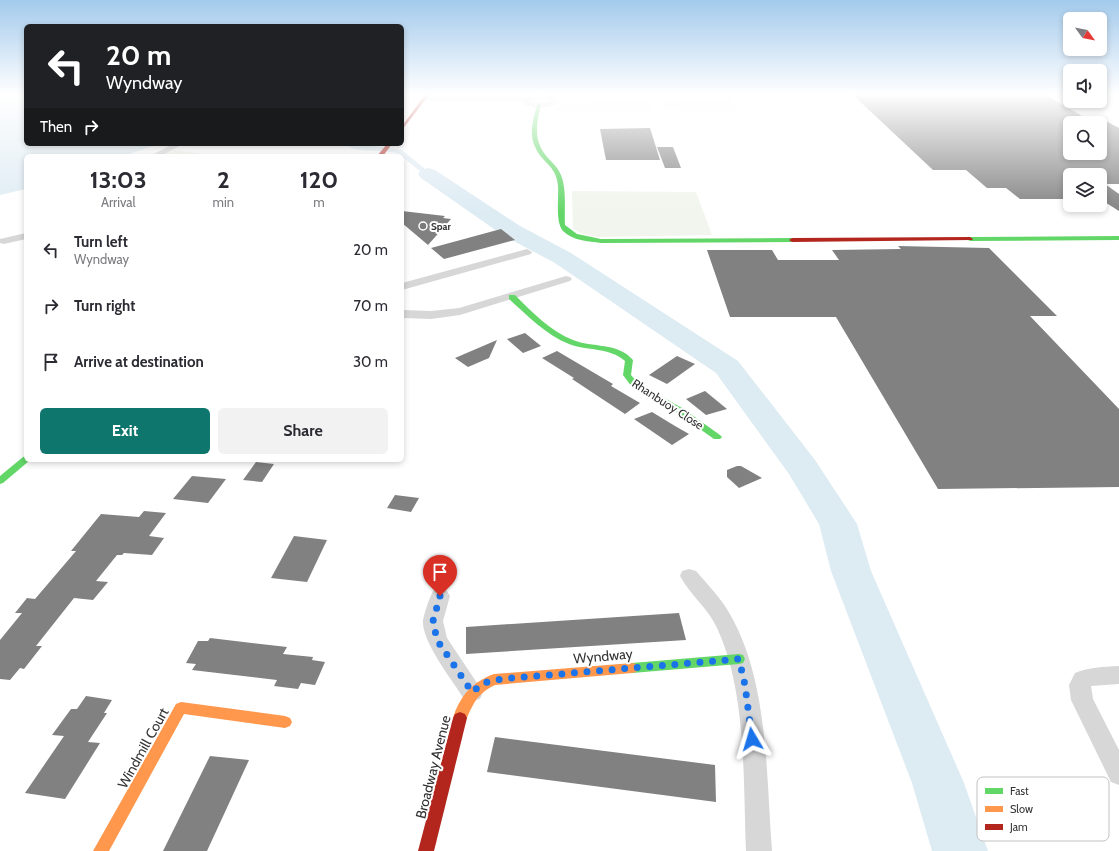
<!DOCTYPE html>
<style>
:root{--surface:#fff;--page:#f2f2f3;--text:#2b2b33;--muted:#7c7c81;--accent:#0f766e}
body{margin:0;font-family:Cabin,sans-serif;background:var(--page);color:var(--text);height:100vh;display:flex;flex-direction:column;font-size:15px;white-space:nowrap}
*{box-sizing:border-box;margin:0}
p{font-size:13px;color:var(--muted)}
.icon{flex:none;width:22px;height:22px;fill:none;stroke:currentColor;stroke-width:2;stroke-linecap:round;stroke-linejoin:round}
.map{position:relative;flex:1;overflow:hidden}
.panel{position:absolute;left:24px;top:154px;width:380px;height:308px;display:flex;flex-direction:column;background:var(--surface);border-radius:6px;box-shadow:0 2px 6px #0003}
.panel>*{flex:none}
.hud{position:absolute;left:24px;top:24px;width:380px;height:122px;border-radius:6px;box-shadow:0 2px 6px #0003;background:#202124;color:#fff;overflow:hidden}
.needle{width:26px;rotate:123deg}
.controls{position:absolute;left:1063px;top:12px;display:grid;gap:8px}
.controls a{display:grid;place-items:center;width:44px;height:44px;border-radius:6px;background:var(--surface);box-shadow:0 2px 6px #0003;font-size:20px}
.pin{position:absolute;display:grid;place-items:center;width:34px;height:34px;color:#fff;margin:-41px -17px;border-radius:50% 50% 50% 0;rotate:-45deg;box-shadow:0 0 4px #0007}
.pin .icon{rotate:45deg}
.me{position:absolute;width:44px;margin:-22px;rotate:353deg;stroke-linejoin:round;filter:drop-shadow(0 0 3px #0008)}
.turn{display:flex;align-items:center;gap:14px;height:84px;padding:0 16px;font-size:18px}
.turn .icon{width:52px;height:52px;stroke-width:2.5}
.turn b{display:block;font-size:28px;line-height:34px}
.then{display:flex;align-items:center;height:38px;padding:0 16px;background:#0003;gap:8px;font-size:15px}
.eta{display:flex;justify-content:space-evenly;align-items:center;height:68px;text-align:center}
.eta b{font-size:24px;font-weight:700;line-height:28px}
.action{display:flex;gap:8px;margin-top:auto;padding:8px 16px}
.action a{flex:1;height:46px;border-radius:6px;background:var(--accent);color:#fff;font-size:16px;font-weight:700;line-height:46px;text-align:center}
.action a+a{background:var(--page);color:var(--text)}
ul{padding:0;list-style:none}
li{display:flex;align-items:center;gap:12px;height:56px;padding:0 16px}
li div{flex:1}
li b{display:block;font-size:15px}
li em{font-style:normal}
.map>svg:first-child{display:block}
.green{fill:#f1f5ed}
.water{fill:#ddebf3}
.lines{fill:none;stroke-linecap:round;stroke-linejoin:round}
.river{fill:#ddebf3;fill-rule:evenodd}
.building{fill:#818181}
.street{fill:#d7d7d7;fill-rule:evenodd}
.fast{fill:#63d668;fill-rule:evenodd}
.slow{fill:#ff974d;fill-rule:evenodd}
.jam{fill:#b3261e;fill-rule:evenodd}
.route{stroke:#1a73e8;stroke-width:7;stroke-dasharray:0 12.6}
.poi-dot{fill:#7a7a7a;stroke:#fff;stroke-width:1.5}
.labels{text-anchor:middle;dominant-baseline:central;stroke-width:4;stroke-linejoin:round;paint-order:stroke}
.far-poi-label{font-size:10px;font-weight:bold;fill:#333;stroke:#fff;text-anchor:start}
.street-label{font-size:12px;fill:#333;stroke:#fff}
.near-street-label{font-size:14px;fill:#333;stroke:#fff}
.key{fill:#fff;stroke:#c2c2c2;stroke-width:1}
.key-label{font-size:11px;fill:#333}
</style>
<div class="map">
<svg width="1119" height="851" viewBox="0 0 1119 851">
<rect width="100%" height="100%" fill="#fff"/>
<!-- green -->
<g class="green">
<polygon points="719,95 731,97 736,111 666,110 661,101"/>
<polygon points="647,102 654,111 553,111 566,103"/>
<polygon points="174,150 210,155 162,156"/>
<polygon points="572,191 696,192 712,235 597,237 583,234 573,229"/>
</g>
<!-- water -->
<g class="water">
<polygon points="0,95 26,95 26,144 158,144 124,156 26,156 26,189 0,195"/>
<path d="M344,144h11l47,6 28,23 -4,2c-9,-5 -24,-20 -30,-22 -16,-4 -38,1 -52,-9z"/>
</g>
<g class="lines">
<!-- river -->
<polygon class="river" points="428,168 435,170 520,226 571,253 738,361 815,460 857,524 871,571 964,783 988,851 932,851 912,783 831,571 819,524 789,474 716,373 555,263 504,236 421,178 418,174 421,170"/>
</g>
<!-- building -->
<g class="building">
<polygon points="853,95 1046,95 1094,123 1070,123 1070,153 1100,153 1100,118 1119,128 1119,184 1105,184 1119,194 1119,211 1100,199 1100,175 1070,175 1070,199 1020,199 1006,188 987,188 966,170 933,170"/>
<polygon points="650,128 660,160 606,160 600,129"/>
<polygon points="657,147 673,147 681,168 665,168"/>
<polygon points="402,211 445,216 443,218 451,219 428,245 402,223"/>
<polygon points="501,229 515,240 444,259 431,248"/>
<polygon points="898,246 989,248 1057,316 1030,316 1119,409 1119,487 938,489 836,317 730,317 707,250 772,250 778,260 839,260 832,250 901,249"/>
<polygon points="525,333 541,346 523,353 507,339"/>
<polygon points="497,340 489,358 468,367 455,358"/>
<polygon points="557,351 613,384 611,386 640,403 625,414 572,379 574,378 542,358"/>
<polygon points="677,356 695,364 667,384 649,375"/>
<polygon points="705,391 727,409 706,415 686,399"/>
<polygon points="652,412 675,426 689,434 672,445 634,419"/>
<polygon points="256,462 274,464 262,482 243,480"/>
<polygon points="737,466 741,466 762,478 739,488 727,477 727,470"/>
<polygon points="192,476 226,479 208,503 173,499"/>
<polygon points="395,495 419,498 411,512 387,508"/>
<polygon points="144,511 166,513 149,536 164,538 152,555 124,553 122,555 117,555 96,581 108,582 93,600 74,598 36,646 42,646 24,669 20,668 10,680 0,679 0,640 22,613 15,613 27,598 35,599 76,551 71,551 101,514 139,517"/>
<polygon points="294,536 327,540 307,582 271,578"/>
<polygon points="679,613 686,640 466,654 466,627"/>
<polygon points="210,638 287,647 283,654 313,657 312,660 325,662 315,685 301,683 298,689 274,686 277,680 192,670 196,664 186,663 198,641 208,641"/>
<polygon points="86,696 112,700 104,713 107,713 88,742 100,743 65,799 25,793 64,736 52,735 71,709 77,709"/>
<polygon points="495,737 715,765 716,802 487,772"/>
<polygon points="210,756 249,760 207,851 163,851"/>
</g>
<g class="lines">
<!-- street -->
<g class="street">
<path d="M533,95h15l8,3 3,4c-10,8 -26,6 -37,2v-3h-97l-4,-2 4,-2h101zM542,98l9,3 -11,2 -10,-2z"/>
<polygon points="173,144 183,144 161,156 150,156"/>
<polygon points="26,233 26,239 4,244 0,243 0,239"/>
<polygon points="527,249 532,252 531,254 402,290 402,283"/>
<polygon points="566,276 570,277 572,279 570,281 460,315 431,319 402,318 402,310 431,311 459,308"/>
<path d="M689,569l7,2c12,14 26,28 35,45 38,68 35,160 41,235h-26c-3,-70 1,-159 -29,-223 -9,-20 -27,-33 -37,-52l2,-5z"/>
<path d="M440,588l7,3 3,5 -7,25 4,17 36,54 -3,7 -8,2 -8,-2c-11,-18 -43,-58 -41,-79 2,-9 6,-21 10,-29z"/>
<path d="M1119,666v18l-28,2 2,13 26,51v35l-8,-3 -40,-82 -2,-15 6,-12c14,-6 28,-6 44,-7z"/>
</g>
<!-- fast -->
<g class="fast">
<path d="M539,104l2,1c-5,20 -8,36 7,53 5,5 10,10 13,17 6,15 3,34 4,50l12,9 24,5 191,-1 3,2 -3,2 -191,1c-13,-2 -28,-2 -38,-12 -8,-9 -4,-33 -5,-45 -1,-12 -6,-18 -14,-26 -17,-19 -13,-33 -7,-55z"/>
<polygon points="1119,236 1119,240 970,241 967,239 970,237"/>
<path d="M509,295h6c17,17 35,36 58,45 19,8 45,2 60,20l-2,15 7,8 44,25 38,27 2,2 -2,2h-6l-38,-27 -44,-25 -9,-12 2,-14c-16,-14 -38,-10 -56,-17 -23,-9 -42,-29 -60,-45z"/>
<polygon points="26,456 26,460 30,460 29,461 3,483 0,484 0,476 23,457"/>
<polygon points="739,654 743,655 745,659 743,663 739,664 632,673 628,672 626,668 628,664 632,663"/>
</g>
<!-- slow -->
<g class="slow">
<path d="M632,663l4,1 2,4 -2,4 -4,1 -137,12c-19,9 -22,20 -30,37l-5,2 -5,-2 -2,-4c7,-22 19,-36 41,-44z"/>
<polygon points="181,702 285,716 290,718 292,722 290,726 285,728 184,714 109,851 93,851 176,704"/>
</g>
<!-- jam -->
<g class="jam">
<polygon points="425,95 429,95 402,130 402,126"/>
<polygon points="387,144 392,144 383,156 377,156"/>
<polygon points="970,237 973,239 972,240 792,242 789,240 792,238"/>
<polygon points="460,712 465,714 467,718 434,851 418,851 453,718 455,714"/>
</g>
</g>
<!-- sky -->
<linearGradient id="sky" x2="0" y2="1"><stop stop-color="#a3caec"/><stop offset="0.44" stop-color="#fff"/><stop offset="1" stop-color="#fff" stop-opacity="0"/></linearGradient>
<rect width="1119" height="214" fill="url(#sky)"/>
<g class="lines">
<!-- route -->
<polyline class="route" points="440,596 433,621 437,640 472,692 484,683 501,679 739,659 745,685 752,739"/>
</g>
<!-- markers -->
<circle class="poi-dot" cx="423" cy="226" r="4"/>
<g class="labels">
<!-- far-poi labels -->
<g class="far-poi-label">
<text x="431" y="226">Spar</text>
</g>
<!-- street labels -->
<g class="street-label">
<text transform="translate(668 404) rotate(33)">Rhanbuoy Close</text>
</g>
<!-- near-street labels -->
<g class="near-street-label">
<text transform="translate(603 656) rotate(-5)">Wyndway</text>
<text transform="translate(143 748) rotate(-61)">Windmill Court</text>
<text transform="translate(433 767) rotate(-76)">Broadway Avenue</text>
</g>
</g>
<!-- legend -->
<rect x="977" y="777" width="132" height="64" rx="6" class="key"/>
<rect x="985" y="788" width="18" height="6" fill="#63d668"/>
<rect x="985" y="806" width="18" height="6" fill="#ff974d"/>
<rect x="985" y="824" width="18" height="6" fill="#b3261e"/>
<g class="key-label">
<text x="1010" y="795">Fast</text>
<text x="1010" y="813">Slow</text>
<text x="1010" y="831">Jam</text>
</g>
</svg>
<div class="controls">
<a><svg class="needle" viewBox="-14 -14 28 28"><path d="M0-13l5 13h-10z" fill="#e53935"/><path d="M0 13l5-13h-10z" fill="#7c7c81"/></svg></a>
<a><svg class="icon" aria-label="sound" viewBox="0 0 24 24"><path d="M4 9h4l5-4v14l-5-4H4zM17 9q2 3 0 6"/></svg></a>
<a><svg class="icon" aria-label="search" viewBox="0 0 24 24"><circle cx="10" cy="10" r="6"/><path d="M15 15l6 6"/></svg></a>
<a><svg class="icon" aria-label="layers" viewBox="0 0 24 24"><path d="M12 4l9 5-9 5-9-5zM3 14l9 5 9-5"/></svg></a>
</div>
<div class="pin" style="left:440px;top:596px;background:#d93025"><svg class="icon" aria-label="arrive" viewBox="0 0 24 24"><path d="M6 21V4h12l-3 4 3 4H6"/></svg></div>
<svg class="me" style="left:752px;top:739px" viewBox="-20 -20 40 40"><path d="M0-17L14 15 0 8-14 15z" fill="#1a73e8" stroke="#fff" stroke-width="4"/></svg>
<div class="hud">
<div class="turn"><svg class="icon" aria-label="left" viewBox="0 0 24 24"><path d="M17 20v-9H6M10 6l-5 5 5 5"/></svg><div><b>20 m</b>Wyndway</div></div>
<div class="then">Then<svg class="icon" aria-label="right" viewBox="0 0 24 24"><path d="M7 20v-9h11M14 6l5 5-5 5"/></svg></div>
</div>
<section class="panel">
<div class="eta">
<div><b>13:03</b><p>Arrival</p></div>
<div><b>2</b><p>min</p></div>
<div><b>120</b><p>m</p></div>
</div>
<ul>
<li><svg class="icon" aria-label="left" viewBox="0 0 24 24"><path d="M17 20v-9H6M10 6l-5 5 5 5"/></svg><div><b>Turn left</b><p>Wyndway</p></div><em>20 m</em></li>
<li><svg class="icon" aria-label="right" viewBox="0 0 24 24"><path d="M7 20v-9h11M14 6l5 5-5 5"/></svg><div><b>Turn right</b></div><em>70 m</em></li>
<li><svg class="icon" aria-label="arrive" viewBox="0 0 24 24"><path d="M6 21V4h12l-3 4 3 4H6"/></svg><div><b>Arrive at destination</b></div><em>30 m</em></li>
</ul>
<div class="action"><a>Exit</a><a>Share</a></div>
</section>
</div>
